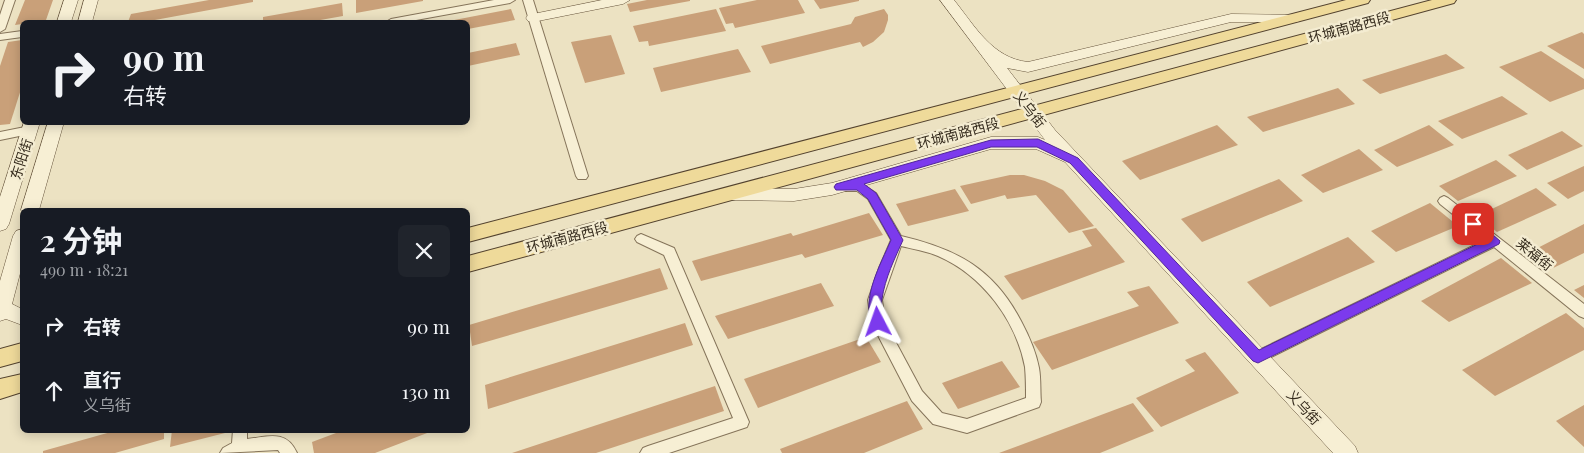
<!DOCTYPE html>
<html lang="zh">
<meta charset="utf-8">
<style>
:root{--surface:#171b24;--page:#20242c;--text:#f1f3f6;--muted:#9ea1a6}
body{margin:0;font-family:"Playfair Display","Noto Sans SC",serif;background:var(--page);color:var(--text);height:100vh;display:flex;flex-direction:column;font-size:19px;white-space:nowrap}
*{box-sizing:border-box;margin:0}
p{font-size:16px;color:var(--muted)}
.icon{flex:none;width:28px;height:28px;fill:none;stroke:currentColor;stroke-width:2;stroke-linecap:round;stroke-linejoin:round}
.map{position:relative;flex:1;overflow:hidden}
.panel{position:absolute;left:20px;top:208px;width:450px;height:225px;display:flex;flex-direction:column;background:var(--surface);border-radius:8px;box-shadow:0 2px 12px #0003}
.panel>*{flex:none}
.hud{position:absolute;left:20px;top:20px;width:450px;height:105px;border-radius:8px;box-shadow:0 2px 12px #0003;background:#171b24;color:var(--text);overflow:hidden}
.pin{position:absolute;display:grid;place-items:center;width:42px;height:42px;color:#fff;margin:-21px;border-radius:10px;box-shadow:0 2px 8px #0006}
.me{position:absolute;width:55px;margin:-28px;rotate:356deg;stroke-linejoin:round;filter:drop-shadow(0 0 4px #0008)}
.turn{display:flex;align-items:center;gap:18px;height:105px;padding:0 20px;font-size:22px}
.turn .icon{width:65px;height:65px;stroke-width:2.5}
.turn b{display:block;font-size:35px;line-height:42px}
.round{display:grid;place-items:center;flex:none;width:52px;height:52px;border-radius:8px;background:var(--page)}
.headline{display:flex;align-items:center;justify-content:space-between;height:85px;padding:0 20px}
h1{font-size:30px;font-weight:700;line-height:38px}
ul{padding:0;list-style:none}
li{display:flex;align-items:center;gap:15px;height:65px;padding:0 20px}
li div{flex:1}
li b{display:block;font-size:19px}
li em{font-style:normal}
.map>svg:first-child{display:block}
.building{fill:#c9a079}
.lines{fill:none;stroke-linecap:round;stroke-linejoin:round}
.street-casing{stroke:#85745a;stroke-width:2}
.secondary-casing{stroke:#67553d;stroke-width:1}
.primary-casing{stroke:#53422e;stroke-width:2}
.street{fill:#f7efd4;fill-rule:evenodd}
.secondary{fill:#f7efd4;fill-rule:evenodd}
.primary{fill:#efda9a;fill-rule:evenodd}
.route{fill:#7c3aed;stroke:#51269a}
.labels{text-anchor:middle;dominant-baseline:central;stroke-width:5;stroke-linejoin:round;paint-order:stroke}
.street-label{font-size:14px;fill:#352b1d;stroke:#f4ecd1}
</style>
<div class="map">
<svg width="1584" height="453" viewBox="0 0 1584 453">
<rect width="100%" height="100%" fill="#ece2c2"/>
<!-- building -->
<g class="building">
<polygon points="25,0 53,0 46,20 22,22 22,24 15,25"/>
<polygon points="209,0 253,0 253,2 144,22 128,22 131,14"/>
<polygon points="356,0 423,0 423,1 356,13"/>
<polygon points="647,0 690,0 690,1 630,12 627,4"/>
<polygon points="757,0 798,0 805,13 735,28 733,23 726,24 719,8"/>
<polygon points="814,0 859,0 859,1 820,9"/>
<polygon points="342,3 343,16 309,22 263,22 263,17"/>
<polygon points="511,9 515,20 468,29 468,22 444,22"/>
<polygon points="716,9 726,31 649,46 648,41 639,42 633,26"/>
<polygon points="884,9 888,15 888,20 884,32 873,42 863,47 860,42 770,64 761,46 851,24 855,17"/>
<polygon points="1582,32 1584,34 1584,69 1547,46"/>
<polygon points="611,35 625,74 585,83 571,42"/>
<polygon points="22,40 22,86 10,124 0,125 0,66 8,42"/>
<polygon points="516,43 520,55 468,66 468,53"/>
<polygon points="738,49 751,72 661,92 653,68"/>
<polygon points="1541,51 1584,79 1584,89 1550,102 1499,67"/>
<polygon points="1446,54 1465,68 1380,94 1362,80"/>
<polygon points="1338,88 1355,104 1263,132 1247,117"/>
<polygon points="1502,96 1528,114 1462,139 1438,121"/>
<polygon points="1217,125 1238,145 1140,180 1122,161"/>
<polygon points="1429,125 1454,145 1397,167 1374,150"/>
<polygon points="1562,131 1583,146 1527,170 1508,155"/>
<polygon points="1359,149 1383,170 1323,193 1301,175"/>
<polygon points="1496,160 1517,176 1458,201 1439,186"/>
<polygon points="1584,166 1584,191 1568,199 1547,183"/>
<polygon points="1010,175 1024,175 1045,181 1063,190 1094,226 1069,233 1036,195 1007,199 1005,195 971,204 960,186"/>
<polygon points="1279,179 1303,201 1202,242 1181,219"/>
<polygon points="1536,188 1557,205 1497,232 1477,216"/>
<polygon points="955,189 969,211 908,226 896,204"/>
<polygon points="1430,203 1458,226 1396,252 1371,231"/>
<polygon points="869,213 883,235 805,258 802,254 701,281 692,261 791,233 793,236"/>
<polygon points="1584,224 1584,253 1547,271 1526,254"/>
<polygon points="1096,228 1125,262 1022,300 1004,276 1092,246 1082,231"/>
<polygon points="1348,237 1375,262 1270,307 1247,282"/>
<polygon points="1501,258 1532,283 1449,322 1421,301"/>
<polygon points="660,268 668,289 472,346 469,325"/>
<polygon points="821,283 834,306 728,339 715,316"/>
<polygon points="1584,285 1584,298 1574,290"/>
<polygon points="1149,286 1179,323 1052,370 1033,342 1139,306 1127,292"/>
<polygon points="1566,313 1584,328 1584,350 1495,396 1462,370"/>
<polygon points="685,323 693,345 488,409 485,385"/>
<polygon points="866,337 881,362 758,408 744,379"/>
<polygon points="1205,352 1239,393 1161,427 1136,398 1195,371 1185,360"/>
<polygon points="1002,361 1020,387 958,409 942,383"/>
<polygon points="715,386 724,411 596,453 512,453"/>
<polygon points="907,401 923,429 864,453 782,453 780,449"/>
<polygon points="1133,403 1154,431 1100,453 999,453"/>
<polygon points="1584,405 1584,447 1556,421"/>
<polygon points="118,430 164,430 164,439 115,453 43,453 43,451"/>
<polygon points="172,430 225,430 225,433 170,447"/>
<polygon points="344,430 435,430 375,453 314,453 312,442"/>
</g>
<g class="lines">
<defs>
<g id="street">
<polygon points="5,0 15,0 5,29 0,32 0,15"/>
<polygon points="494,0 515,0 510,3 405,22 386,22 391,19"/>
<polygon points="523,0 533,0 588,176 586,179 578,179 576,176"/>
<polygon points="22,31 22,37 0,40 0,34"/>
<polygon points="30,126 36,130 34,133 0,140 0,132"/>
<path d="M859,182l17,11 25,43c56,13 93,33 120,85 8,15 15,31 18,47 2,11 1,23 2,34l-2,5 -72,26 -34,-9 -21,-23 -41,-79 -3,-22 11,-32 12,-28 -23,-41 -11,-8h-13l-6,-4 6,-4zM901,246c12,3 25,5 37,10 44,19 78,64 87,111 1,11 1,21 1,31l-59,21 -25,-6 -20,-22 -37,-69 -3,-22z"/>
<polygon points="1444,196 1448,198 1584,304 1584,318 1579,316 1494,247 1263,361 1258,363 1253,361 1251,357 1253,353 1485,240 1440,204 1438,201 1440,198"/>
<polygon points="641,234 674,248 749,422 747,427 669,453 640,453 643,448 648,446 733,418 664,255 637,242 635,239 637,236"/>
<path d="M233,430h14v9c21,-2 39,-10 50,14h-17l-2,-3 -58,3 3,-5 9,-5z"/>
</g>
<g id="secondary">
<polygon points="64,0 78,0 71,22 57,22"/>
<polygon points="84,0 98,0 92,22 78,22"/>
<polygon points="602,0 630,0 623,4 533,22 528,21 526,18 528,15 533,14"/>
<path d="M940,0h14c21,26 38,58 74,62l203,-48 68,1 2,3 -2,3 -5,1h-63l-203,50 -21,-4 48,62 300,316 3,7h-25l-268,-291 -29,-13h-45l-159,46 -38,6 -65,-1 -6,-2 -2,-4 2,-4 6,-2 65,1 38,-6 159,-46h47l7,3z"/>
<polygon points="24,122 40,122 9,224 6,229 0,231 0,197"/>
<polygon points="48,122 64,122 39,210 22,210 22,212 21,210"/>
<polygon points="22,229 22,266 12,304 22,309 22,325 6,319 0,321 0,281 13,236 16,231"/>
</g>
<g id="primary">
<polygon points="1346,0 1370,0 1368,3 468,242 468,228"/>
<polygon points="1432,0 1456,0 1454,3 468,272 468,256"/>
<polygon points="22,343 22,361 0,367 0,349"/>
<polygon points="22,374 22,392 0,399 0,379"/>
</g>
</defs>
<!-- street casing -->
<use href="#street" class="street-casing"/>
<!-- secondary casing -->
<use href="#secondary" class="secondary-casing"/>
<!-- primary casing -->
<use href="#primary" class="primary-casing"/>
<!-- street -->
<use href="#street" class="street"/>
<!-- secondary -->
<use href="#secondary" class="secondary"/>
<!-- primary -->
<use href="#primary" class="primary"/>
</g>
<!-- route -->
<path class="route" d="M1038,139l40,19 181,192 227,-110 -17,-13 -2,-3 2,-3h8l23,20 -1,3 -241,119 -5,-2 -183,-198 -33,-16h-46l-127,37 12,9 27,47c-8,18 -18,38 -21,59 -2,8 4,18 0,26l-4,2 -5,-2c-13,-26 8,-61 18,-85l-23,-41 -11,-9h-21l-2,-3 2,-3 155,-44z"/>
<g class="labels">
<!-- street labels -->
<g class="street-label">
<text transform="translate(1349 27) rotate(-15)">环城南路西段</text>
<text transform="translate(1030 109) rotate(52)">义乌街</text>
<text transform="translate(958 133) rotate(-15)">环城南路西段</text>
<text transform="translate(21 159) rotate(-72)">东阳街</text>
<text transform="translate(567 237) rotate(-15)">环城南路西段</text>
<text transform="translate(1535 254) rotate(39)">莱福街</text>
<text transform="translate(1304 407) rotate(47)">义乌街</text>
</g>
</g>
</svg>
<div class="pin" style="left:1473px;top:224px;background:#d93025"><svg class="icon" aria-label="arrive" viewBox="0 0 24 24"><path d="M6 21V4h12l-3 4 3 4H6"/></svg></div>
<svg class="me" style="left:878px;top:322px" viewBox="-20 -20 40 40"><path d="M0-17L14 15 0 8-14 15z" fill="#7c3aed" stroke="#fff" stroke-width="4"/></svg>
<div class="hud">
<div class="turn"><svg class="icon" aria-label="right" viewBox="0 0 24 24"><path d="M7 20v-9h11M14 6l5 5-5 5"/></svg><div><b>90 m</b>右转</div></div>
</div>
<section class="panel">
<div class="headline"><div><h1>2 分钟</h1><p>490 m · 18:21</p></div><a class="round"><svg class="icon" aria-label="close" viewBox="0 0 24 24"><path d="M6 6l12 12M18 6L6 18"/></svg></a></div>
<ul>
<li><svg class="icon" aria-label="right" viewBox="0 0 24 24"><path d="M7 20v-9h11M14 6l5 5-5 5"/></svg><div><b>右转</b></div><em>90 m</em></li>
<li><svg class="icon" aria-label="ahead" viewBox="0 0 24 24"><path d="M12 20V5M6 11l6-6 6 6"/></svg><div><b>直行</b><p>义乌街</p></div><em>130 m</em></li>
</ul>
</section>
</div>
